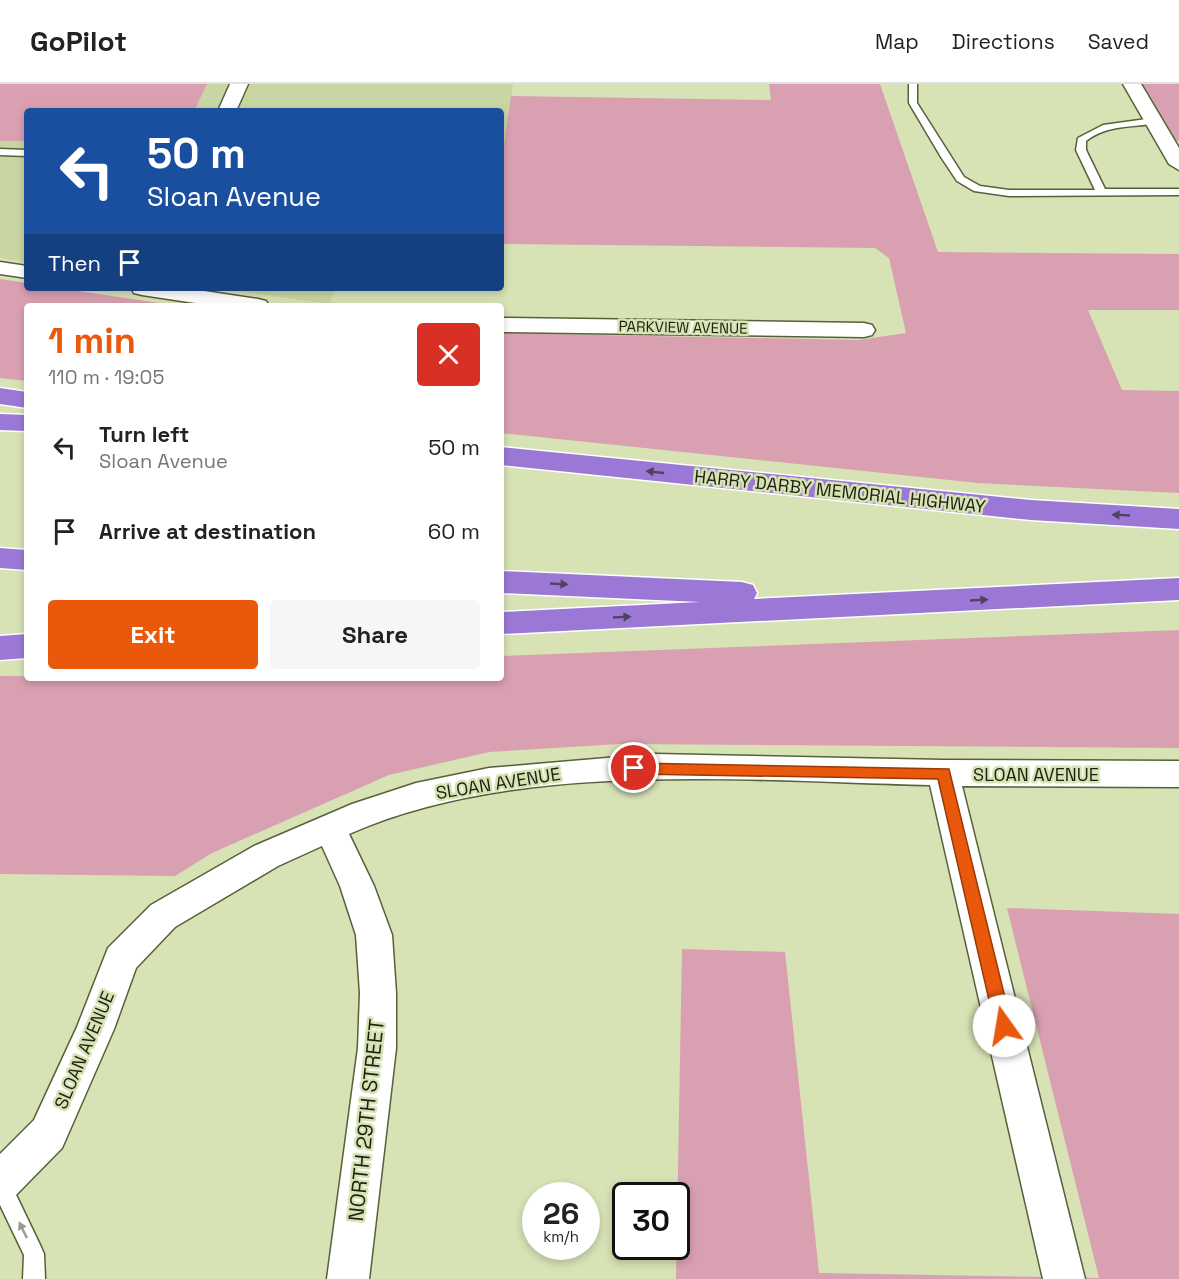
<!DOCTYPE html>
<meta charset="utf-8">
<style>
:root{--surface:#fff;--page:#f6f6f6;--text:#222;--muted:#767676;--line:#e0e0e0;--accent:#ea580c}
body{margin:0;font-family:"Space Grotesk",sans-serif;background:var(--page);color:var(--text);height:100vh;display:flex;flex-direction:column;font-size:22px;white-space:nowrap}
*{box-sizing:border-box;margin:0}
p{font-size:20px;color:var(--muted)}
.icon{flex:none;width:33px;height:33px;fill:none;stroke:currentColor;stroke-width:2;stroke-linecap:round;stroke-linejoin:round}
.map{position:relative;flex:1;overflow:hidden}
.sheet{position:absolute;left:24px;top:219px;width:480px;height:378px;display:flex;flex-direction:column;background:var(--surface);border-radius:6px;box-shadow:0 3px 9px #0003}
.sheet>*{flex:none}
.guide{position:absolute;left:24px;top:24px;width:480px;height:183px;border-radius:6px;box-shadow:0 3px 9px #0003;background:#1a4fa0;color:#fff;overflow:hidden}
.speed{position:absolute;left:522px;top:1098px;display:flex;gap:12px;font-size:30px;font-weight:700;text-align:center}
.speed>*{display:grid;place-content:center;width:78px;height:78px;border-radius:50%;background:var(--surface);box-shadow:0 3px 9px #0003;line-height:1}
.speed small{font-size:15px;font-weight:400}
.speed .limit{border:3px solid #111;border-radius:9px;background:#fff;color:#111}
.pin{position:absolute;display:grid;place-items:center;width:51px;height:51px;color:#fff;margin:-26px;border:3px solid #fff;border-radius:50%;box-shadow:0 2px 6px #0007}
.me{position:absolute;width:66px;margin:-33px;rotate:347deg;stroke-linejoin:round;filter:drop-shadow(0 0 4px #0008)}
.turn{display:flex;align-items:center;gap:21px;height:126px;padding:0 24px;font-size:27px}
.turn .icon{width:78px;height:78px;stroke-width:2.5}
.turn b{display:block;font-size:42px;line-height:51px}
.then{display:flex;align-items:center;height:57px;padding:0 24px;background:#0003;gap:12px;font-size:22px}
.round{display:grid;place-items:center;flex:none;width:63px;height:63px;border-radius:6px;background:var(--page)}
.summary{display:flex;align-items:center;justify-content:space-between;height:102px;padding:0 24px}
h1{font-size:36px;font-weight:600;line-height:45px;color:var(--accent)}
.primary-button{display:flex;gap:12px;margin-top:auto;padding:12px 24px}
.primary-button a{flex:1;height:69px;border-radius:6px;background:var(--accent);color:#fff;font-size:24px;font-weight:600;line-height:69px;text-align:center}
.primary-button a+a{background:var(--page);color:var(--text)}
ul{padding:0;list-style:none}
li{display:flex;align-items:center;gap:18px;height:84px;padding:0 24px}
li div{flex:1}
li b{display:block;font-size:22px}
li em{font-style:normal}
header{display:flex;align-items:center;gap:36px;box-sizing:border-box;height:84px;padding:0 30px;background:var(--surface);border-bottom:2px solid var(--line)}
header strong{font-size:28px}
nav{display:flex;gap:33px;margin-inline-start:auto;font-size:21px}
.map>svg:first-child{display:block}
.built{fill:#c9d6a3}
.green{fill:#d9a0b1}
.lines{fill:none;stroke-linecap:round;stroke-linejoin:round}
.service-casing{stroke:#576038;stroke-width:3}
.minor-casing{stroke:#576038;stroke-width:3}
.motorway-casing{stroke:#fff;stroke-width:3}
.service{fill:#fff;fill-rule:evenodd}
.minor{fill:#fff;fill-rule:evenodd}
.motorway{fill:#9b78d6;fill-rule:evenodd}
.oneway{fill:#4f445f}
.oneway2{fill:#999b93}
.route{fill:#ea580c;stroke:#983908;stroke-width:1.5}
.labels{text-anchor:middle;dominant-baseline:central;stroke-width:5;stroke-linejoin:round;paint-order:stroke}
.far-street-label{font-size:15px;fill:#1d2110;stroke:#d7e2b5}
.street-label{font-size:18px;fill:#1d2110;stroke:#d7e2b5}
.near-street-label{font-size:21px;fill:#1d2110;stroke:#d7e2b5}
</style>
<header>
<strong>GoPilot</strong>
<nav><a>Map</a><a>Directions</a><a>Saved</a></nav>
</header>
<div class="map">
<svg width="1179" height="1195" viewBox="0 0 1179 1195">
<rect width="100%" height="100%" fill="#d7e2b5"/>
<!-- built -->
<g class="built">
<polygon points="0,0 513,0 501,81 501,27 27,27 27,178 0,174"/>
<polygon points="215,204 335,204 330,220"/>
</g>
<!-- green -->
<g class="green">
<polygon points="0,0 207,0 194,27 27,27 27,57 0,57"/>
<polygon points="769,0 880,0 938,168 1179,170 1179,226 1088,226 1122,306 1179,307 1179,409 978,399 501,349 501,249 859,256 906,249 889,174 875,164 501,160 501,81 511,12 771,16"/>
<polygon points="1140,0 1179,0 1179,57 1174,56"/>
<polygon points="0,195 27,199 27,204 58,204 179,222 27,222 27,297 0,294"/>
<polygon points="1179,546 1179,664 620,660 489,668 389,691 212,769 175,792 0,790 0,592 501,594 501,572"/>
<polygon points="1007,824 1179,830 1179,1195 676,1195 682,865 785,868 819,1189 1099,1194"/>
</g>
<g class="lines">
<defs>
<g id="service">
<path d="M909,0h8v19l47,74 16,9 29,4h86l-19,-40 2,-12 25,-13 51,-7 3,1v4c-25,5 -49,1 -71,18v9l19,39h74v6l-170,1 -35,-5 -17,-10 -16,-24 -32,-54z"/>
<polygon points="0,65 27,66 27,72 0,71"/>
<polygon points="0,1089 7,1092 41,1163 44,1170 45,1195 23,1195 24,1171 0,1121"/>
</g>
<g id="minor">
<polygon points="230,0 248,0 236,27 218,27"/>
<polygon points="1123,0 1141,0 1179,64 1179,86 1169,80"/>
<polygon points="0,178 27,182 27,194 0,190"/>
<polygon points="131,204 184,204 258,215 266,217 269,222 215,222 142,211 134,209"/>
<polygon points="501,234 864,239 872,241 875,246 872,251 864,253 501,248"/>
<path d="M654,670l289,6 236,1v26l-217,-1 123,493h-42l-113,-494c-183,-4 -412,-26 -581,49l25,52 18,49 4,58v55l-27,231h-42l31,-231 2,-55 -4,-58 -16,-49 -18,-40 -44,20 -103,61 -39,41 -22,61 -52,119 -48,49 -14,6v-49l34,-34 43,-93 31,-79 43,-43 103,-59 98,-42 64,-21 73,-15z"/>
</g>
<g id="motorway">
<polygon points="0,304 27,308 27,324 0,320"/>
<polygon points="0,330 27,331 27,347 0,346"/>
<polygon points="501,363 1031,416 1179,425 1179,445 1031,436 501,381"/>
<polygon points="0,464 27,466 27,486 0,484"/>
<polygon points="501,487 742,498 753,501 757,509 754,515 1179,494 1179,516 501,550 501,528 700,518 501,509"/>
<polygon points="27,550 27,574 0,576 0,552"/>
</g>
</defs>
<!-- service casing -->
<use href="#service" class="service-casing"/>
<!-- minor casing -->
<use href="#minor" class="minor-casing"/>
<!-- motorway casing -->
<use href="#motorway" class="motorway-casing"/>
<!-- service -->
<use href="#service" class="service"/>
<!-- minor -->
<use href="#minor" class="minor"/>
<!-- motorway -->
<use href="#motorway" class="motorway"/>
</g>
<!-- one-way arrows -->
<defs><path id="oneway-solid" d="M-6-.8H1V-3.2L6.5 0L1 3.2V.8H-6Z" transform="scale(1.5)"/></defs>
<g class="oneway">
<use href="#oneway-solid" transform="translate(655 388) rotate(-174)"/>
<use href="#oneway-solid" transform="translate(1121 431) rotate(-177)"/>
<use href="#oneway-solid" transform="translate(559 500) rotate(3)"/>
<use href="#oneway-solid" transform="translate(979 516) rotate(-3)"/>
<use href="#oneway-solid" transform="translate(622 533) rotate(-3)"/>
</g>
<use class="oneway2" href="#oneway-solid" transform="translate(23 1146) rotate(-116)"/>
<!-- route -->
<polygon class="route" points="634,679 949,685 1012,942 1009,948 1004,950 998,948 995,942 938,695 634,690 627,684"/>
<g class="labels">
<!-- far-street labels -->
<g class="far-street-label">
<text transform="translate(683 243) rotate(1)">PARKVIEW AVENUE</text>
</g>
<!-- street labels -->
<g class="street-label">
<text transform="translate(840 407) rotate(6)">HARRY DARBY MEMORIAL HIGHWAY</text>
<text x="1036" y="690">SLOAN AVENUE</text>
<text transform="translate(498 699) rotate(-9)">SLOAN AVENUE</text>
<text transform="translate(84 966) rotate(-67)">SLOAN AVENUE</text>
</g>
<!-- near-street labels -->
<g class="near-street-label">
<text transform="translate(366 1036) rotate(-84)">NORTH 29TH STREET</text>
</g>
</g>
</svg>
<div class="speed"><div>26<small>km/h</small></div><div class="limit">30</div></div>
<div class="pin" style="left:634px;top:684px;background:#d93025"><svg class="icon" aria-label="arrive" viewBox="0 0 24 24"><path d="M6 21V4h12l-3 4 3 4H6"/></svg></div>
<svg class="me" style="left:1004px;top:942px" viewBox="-20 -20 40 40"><circle r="19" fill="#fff"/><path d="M0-13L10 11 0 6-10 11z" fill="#ea580c"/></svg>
<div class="guide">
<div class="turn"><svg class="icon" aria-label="left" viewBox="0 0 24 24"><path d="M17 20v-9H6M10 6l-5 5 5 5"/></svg><div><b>50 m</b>Sloan Avenue</div></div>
<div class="then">Then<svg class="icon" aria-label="arrive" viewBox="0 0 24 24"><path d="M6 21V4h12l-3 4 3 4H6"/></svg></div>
</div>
<section class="sheet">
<div class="summary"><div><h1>1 min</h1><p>110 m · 19:05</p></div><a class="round" style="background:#d93025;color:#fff"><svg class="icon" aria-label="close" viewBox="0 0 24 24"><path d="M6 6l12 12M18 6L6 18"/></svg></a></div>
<ul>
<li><svg class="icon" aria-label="left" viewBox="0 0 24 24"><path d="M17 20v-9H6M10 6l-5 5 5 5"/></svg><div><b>Turn left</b><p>Sloan Avenue</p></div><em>50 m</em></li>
<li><svg class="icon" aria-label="arrive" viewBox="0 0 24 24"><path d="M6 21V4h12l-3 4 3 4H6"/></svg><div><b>Arrive at destination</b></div><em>60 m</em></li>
</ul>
<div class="primary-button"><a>Exit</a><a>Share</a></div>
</section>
</div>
